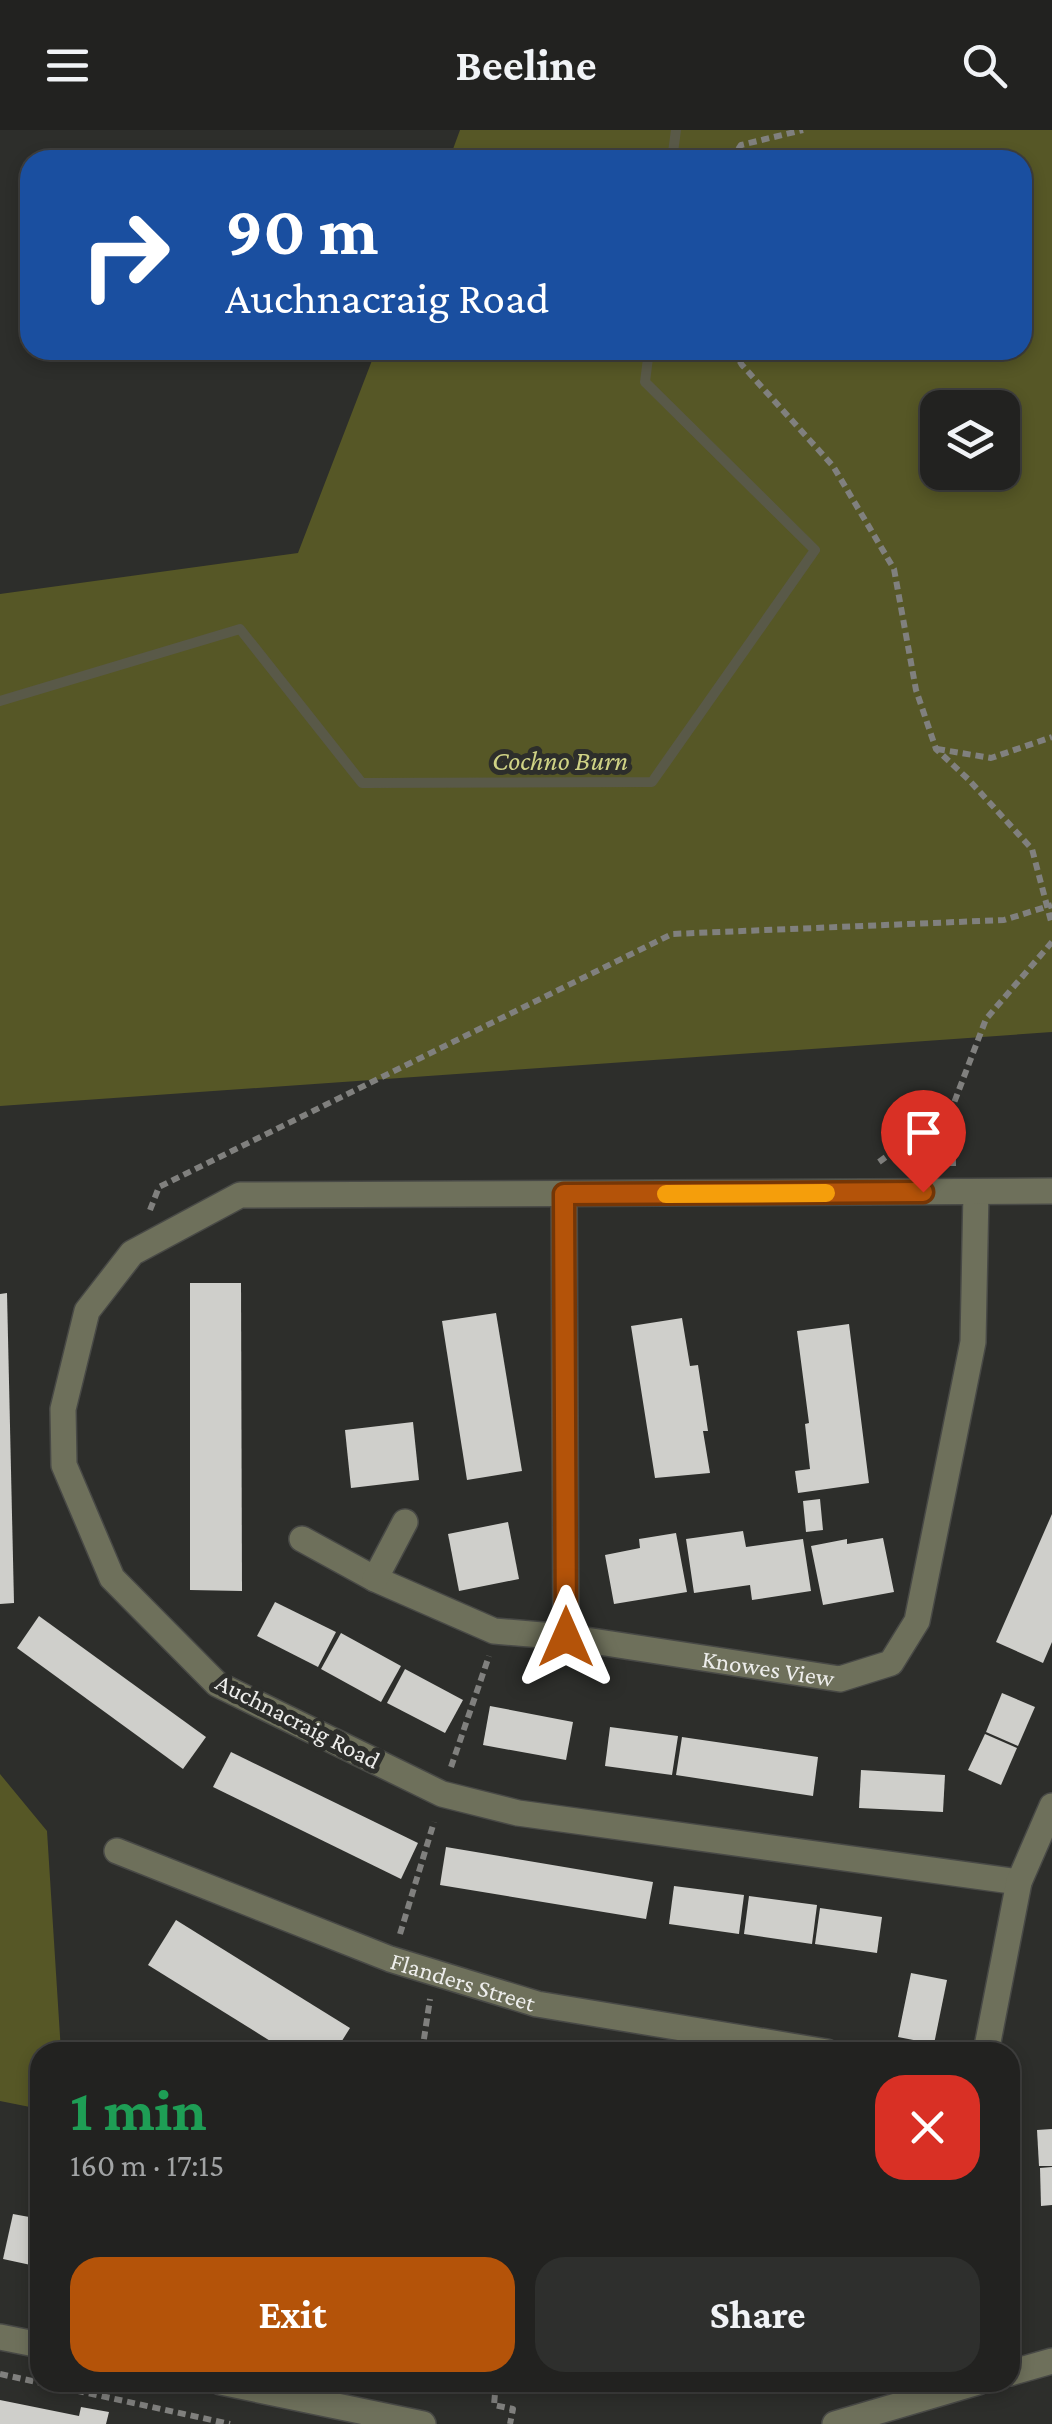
<!DOCTYPE html>
<meta charset="utf-8">
<style>
:root{--surface:#222220;--page:#2e2f2d;--text:#f1f3f6;--muted:#a2a4a5;--line:#3f3f3e;--accent:#b45309}
body{margin:0;font-family:"Crimson Pro",serif;background:var(--page);color:var(--text);height:100vh;display:flex;flex-direction:column;font-size:38px;white-space:nowrap}
*{box-sizing:border-box;margin:0}
p{font-size:32px;color:var(--muted)}
.icon{flex:none;width:55px;height:55px;fill:none;stroke:currentColor;stroke-width:2;stroke-linecap:round;stroke-linejoin:round}
.map{position:relative;flex:1;overflow:hidden}
.panel{position:absolute;left:30px;top:1912px;width:990px;height:350px;display:flex;flex-direction:column;background:var(--surface);border-radius:30px;box-shadow:0 5px 15px #0003,0 0 0 2px var(--line)}
.panel>*{flex:none}
.hud{position:absolute;left:20px;top:20px;width:1012px;height:210px;border-radius:30px;box-shadow:0 5px 15px #0003,0 0 0 2px var(--line);background:#1a4fa0;color:#fff;overflow:hidden}
.controls{position:absolute;left:920px;top:260px;display:grid;gap:20px}
.controls a{display:grid;place-items:center;width:100px;height:100px;border-radius:20px;background:var(--surface);box-shadow:0 5px 15px #0003,0 0 0 2px var(--line);font-size:50px}
.pin{position:absolute;display:grid;place-items:center;width:85px;height:85px;color:#fff;margin:-102px -42px;border-radius:50% 50% 50% 0;rotate:-45deg;box-shadow:0 0 10px #0007}
.pin .icon{rotate:45deg}
.me{position:absolute;width:110px;margin:-55px;rotate:0deg;stroke-linejoin:round;filter:drop-shadow(0 0 8px #0008)}
.turn{display:flex;align-items:center;gap:35px;height:210px;padding:0 40px;font-size:45px}
.turn .icon{width:130px;height:130px;stroke-width:2.5}
.turn b{display:block;font-size:70px;line-height:85px}
.round{display:grid;place-items:center;flex:none;width:105px;height:105px;border-radius:30px;background:var(--page)}
.overview{display:flex;align-items:center;justify-content:space-between;height:170px;padding:0 40px}
h1{font-size:60px;font-weight:700;line-height:75px;color:#1e9e55}
.primary-button{display:flex;gap:20px;margin-top:auto;padding:20px 40px}
.primary-button a{flex:1;height:115px;border-radius:30px;background:var(--accent);color:#fff;font-size:40px;font-weight:700;line-height:115px;text-align:center}
.primary-button a+a{background:var(--page);color:var(--text)}
header{display:flex;justify-content:space-between;align-items:center;height:130px;padding:0 40px;background:var(--surface);font-size:45px;font-weight:700}
.map>svg:first-child{display:block}
.forest{fill:#565726;fill-rule:evenodd}
.lines{fill:none;stroke-linecap:round;stroke-linejoin:round}
.stream{stroke:#595948;stroke-width:10}
.building{fill:#cfcfcb}
.minor-casing{stroke:#484946;stroke-width:28}
.tertiary-casing{stroke:#484946;stroke-width:28}
.path{stroke:#80807e;stroke-width:6;stroke-dasharray:8 5;stroke-linecap:butt}
.minor{stroke:#6e705b;stroke-width:25}
.tertiary{stroke:#6e705b;stroke-width:25}
.route-casing{stroke:#753606;stroke-width:25}
.route{stroke:#b45309;stroke-width:18}
.slow{stroke:#f59e0b;stroke-width:18}
.labels{text-anchor:middle;dominant-baseline:central;stroke-width:10;stroke-linejoin:round;paint-order:stroke}
.street-label{font-size:25px;fill:#ededeb;stroke:#2d2e2b}
.water-label{font-size:28px;font-style:italic;fill:#cfd285;stroke:#2d2e2b}
</style>
<header><svg class="icon" aria-label="menu" viewBox="0 0 24 24"><path d="M4 6h16M4 12h16M4 18h16"/></svg>Beeline<svg class="icon" aria-label="search" viewBox="0 0 24 24"><circle cx="10" cy="10" r="6"/><path d="M15 15l6 6"/></svg></header>
<div class="map">
<svg width="1052" height="2294" viewBox="0 0 1052 2294">
<rect width="100%" height="100%" fill="#2d2e2b"/>
<!-- forest -->
<g class="forest">
<path d="M460,0h592v902l-1052,74v-512l298,-41 78,-203h646v-190h-573zM938,278h64v64h-64z"/>
<polygon points="0,1644 47,1701 61,1922 40,1922 40,1979 0,1971"/>
</g>
<g class="lines">
<!-- stream -->
<g class="stream">
<polyline points="672,30 676,0"/>
<polyline points="0,571 240,499 362,653 652,652 815,420 645,252 649,220"/>
</g>
</g>
<!-- building -->
<g class="building">
<polygon points="190,1153 241,1153 242,1461 190,1460"/>
<polygon points="7,1163 14,1473 0,1474 0,1164"/>
<polygon points="496,1183 522,1341 467,1350 442,1191"/>
<polygon points="682,1188 690,1236 698,1235 708,1301 703,1301 710,1343 655,1348 631,1196"/>
<polygon points="849,1194 869,1353 798,1363 795,1341 810,1339 805,1294 809,1293 797,1201"/>
<polygon points="413,1292 419,1350 351,1358 345,1300"/>
<polygon points="820,1369 823,1400 806,1402 803,1371"/>
<polygon points="1052,1384 1052,1512 1043,1533 996,1512"/>
<polygon points="508,1392 519,1449 459,1461 448,1404"/>
<polygon points="743,1401 746,1417 803,1409 811,1461 752,1470 750,1455 694,1463 686,1409"/>
<polygon points="676,1403 687,1462 614,1474 605,1425 640,1418 639,1409"/>
<polygon points="883,1408 894,1462 823,1475 811,1416 847,1409 847,1414"/>
<polygon points="275,1472 336,1502 318,1537 257,1506"/>
<polygon points="39,1486 206,1607 183,1639 17,1518"/>
<polygon points="341,1503 401,1536 381,1572 321,1539"/>
<polygon points="405,1539 463,1570 445,1603 387,1573"/>
<polygon points="1002,1563 1035,1577 1018,1616 986,1602"/>
<polygon points="490,1576 573,1592 566,1630 483,1615"/>
<polygon points="610,1597 678,1606 672,1645 605,1636"/>
<polygon points="985,1604 1017,1618 1001,1655 968,1640"/>
<polygon points="682,1607 818,1627 813,1666 676,1645"/>
<polygon points="231,1622 418,1713 401,1749 213,1657"/>
<polygon points="861,1640 945,1645 943,1682 859,1678"/>
<polygon points="446,1717 653,1752 646,1789 440,1755"/>
<polygon points="674,1756 744,1765 739,1804 669,1794"/>
<polygon points="749,1766 817,1775 812,1814 744,1804"/>
<polygon points="820,1778 882,1787 877,1823 815,1814"/>
<polygon points="176,1790 350,1898 335,1922 288,1922 148,1835"/>
<polygon points="911,1843 947,1850 934,1914 898,1907"/>
<polygon points="1052,1999 1052,2036 1039,2036 1037,2000"/>
<polygon points="1052,2037 1052,2075 1041,2076 1040,2038"/>
<polygon points="13,2084 40,2089 40,2137 3,2129"/>
<polygon points="0,2270 79,2286 81,2277 109,2282 106,2294 0,2294"/>
</g>
<g class="lines">
<defs>
<g id="minor">
<polyline points="564,1064 566,1507"/>
<path id="s1" d="M302,1409l73,40 119,52 72,6 274,42 51,-16 26,-42 56,-279 3,-150"/>
<polyline points="375,1449 405,1392"/>
<path id="s2" d="M117,1721l273,108 147,45 290,48"/>
<polyline points="1019,1752 518,1683 442,1664 217,1554 112,1448 64,1335 63,1279 87,1181 132,1123 240,1065 1052,1061"/>
<polyline points="986,1922 1019,1752 1052,1676"/>
</g>
<g id="tertiary">
<polyline points="0,2207 40,2215"/>
<polyline points="1010,2243 1052,2231"/>
<polyline points="221,2252 423,2294"/>
<polyline points="835,2294 978,2252"/>
</g>
</defs>
<!-- minor casing -->
<use href="#minor" class="minor-casing"/>
<!-- tertiary casing -->
<use href="#tertiary" class="tertiary-casing"/>
<!-- path -->
<g class="path">
<polyline points="731,30 741,15 803,0"/>
<polyline points="733,220 742,235 833,336 894,439 916,560 936,619 968,649 1032,719 1052,795"/>
<polyline points="937,619 991,628 1052,607"/>
<polyline points="879,1032 952,978"/>
<polyline points="953,1036 952,978 986,889 1052,812"/>
<polyline points="150,1080 159,1057 672,804 1004,790 1052,775"/>
<polyline points="451,1637 489,1526"/>
<polyline points="400,1804 434,1692"/>
<polyline points="422,1922 430,1869"/>
<polyline points="0,2244 230,2294"/>
<polyline points="496,2252 494,2275 513,2279 510,2294"/>
</g>
<!-- minor -->
<use href="#minor" class="minor"/>
<!-- tertiary -->
<use href="#tertiary" class="tertiary"/>
</g>
<g class="lines">
<defs>
<polyline id="route" points="566,1507 564,1064 923,1062"/>
</defs>
<!-- route casing -->
<use href="#route" class="route-casing"/>
<!-- route -->
<use href="#route" class="route"/>
<!-- slow -->
<polyline class="slow" points="666,1064 826,1063"/>
</g>
<g class="labels">
<!-- street labels -->
<g class="street-label">
<text stroke="none"><textPath href="#s1" startOffset="490">Knowes View</textPath></text>
<text transform="translate(298 1591) rotate(27)">Auchnacraig Road</text>
<text stroke="none"><textPath href="#s2" startOffset="370">Flanders Street</textPath></text>
</g>
<!-- water labels -->
<g class="water-label">
<text x="560" y="630">Cochno Burn</text>
</g>
</g>
</svg>
<div class="controls">
<a><svg class="icon" aria-label="layers" viewBox="0 0 24 24"><path d="M12 4l9 5-9 5-9-5zM3 14l9 5 9-5"/></svg></a>
</div>
<div class="pin" style="left:923px;top:1062px;background:#d93025"><svg class="icon" aria-label="arrive" viewBox="0 0 24 24"><path d="M6 21V4h12l-3 4 3 4H6"/></svg></div>
<svg class="me" style="left:566px;top:1507px" viewBox="-20 -20 40 40"><path d="M0-17L14 15 0 8-14 15z" fill="#b45309" stroke="#fff" stroke-width="4"/></svg>
<div class="hud">
<div class="turn"><svg class="icon" aria-label="right" viewBox="0 0 24 24"><path d="M7 20v-9h11M14 6l5 5-5 5"/></svg><div><b>90 m</b>Auchnacraig Road</div></div>
</div>
<section class="panel">
<div class="overview"><div><h1>1 min</h1><p>160 m · 17:15</p></div><a class="round" style="background:#d93025;color:#fff"><svg class="icon" aria-label="close" viewBox="0 0 24 24"><path d="M6 6l12 12M18 6L6 18"/></svg></a></div>
<div class="primary-button"><a>Exit</a><a>Share</a></div>
</section>
</div>
